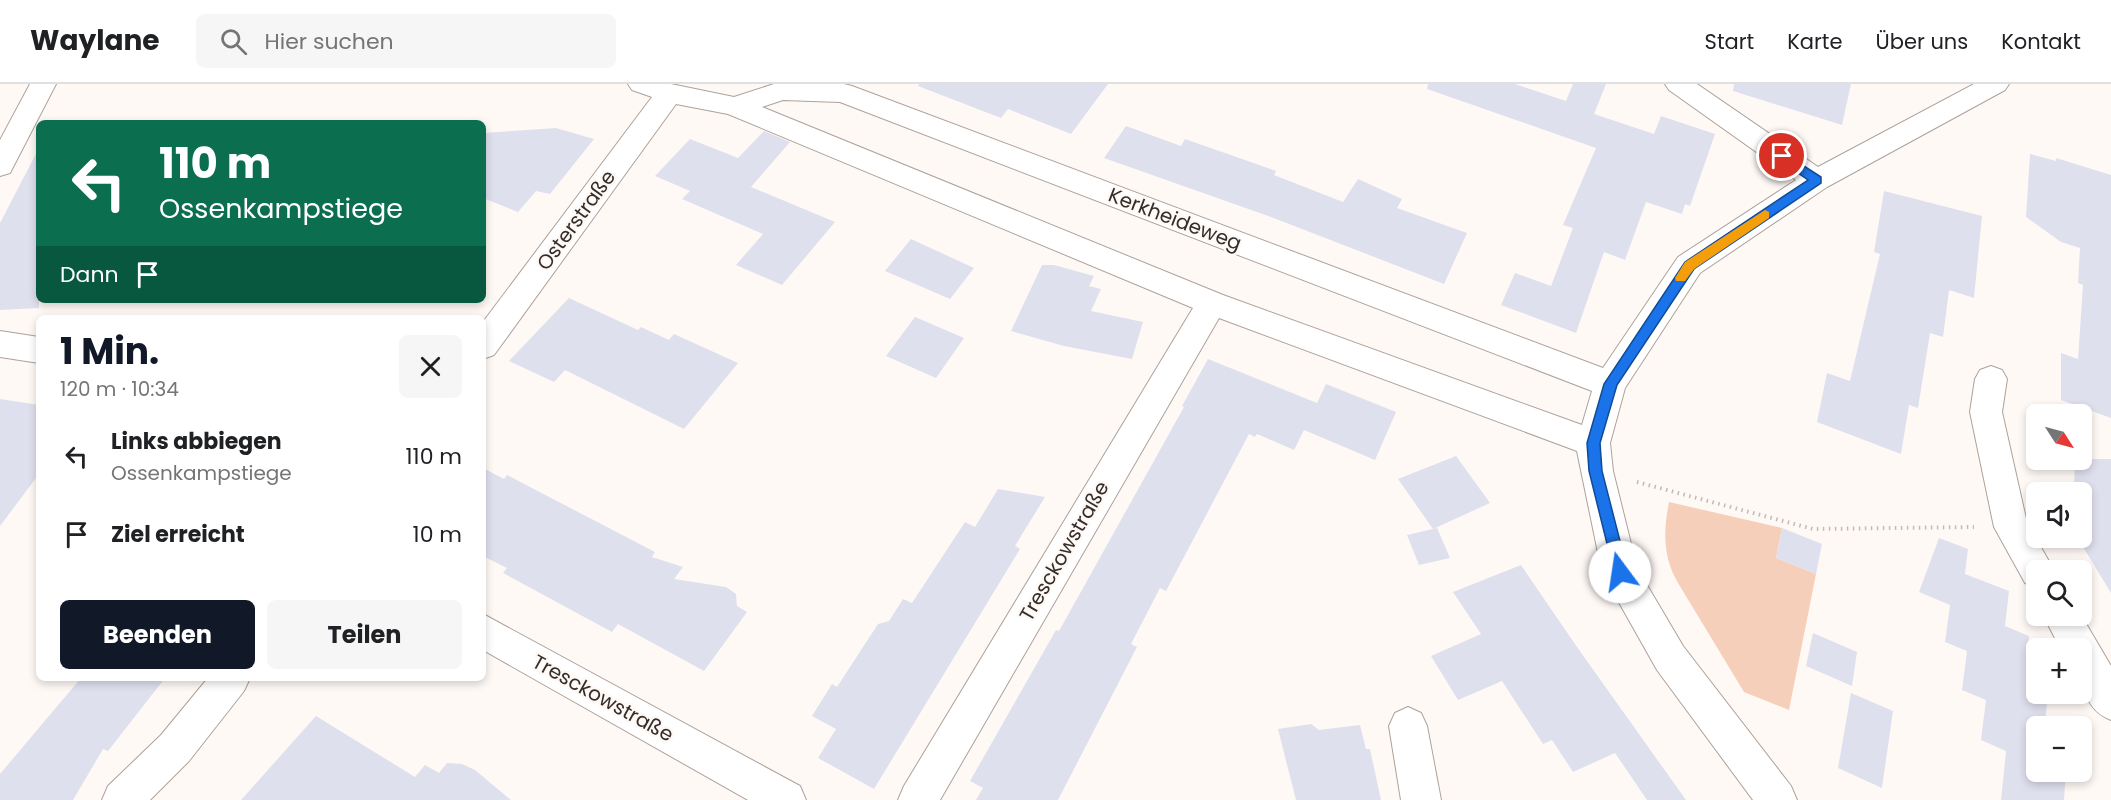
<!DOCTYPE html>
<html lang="de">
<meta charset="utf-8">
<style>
:root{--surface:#fff;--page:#f6f6f6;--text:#202124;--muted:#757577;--line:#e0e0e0;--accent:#111827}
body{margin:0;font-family:Poppins,sans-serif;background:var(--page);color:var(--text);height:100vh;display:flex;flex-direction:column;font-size:22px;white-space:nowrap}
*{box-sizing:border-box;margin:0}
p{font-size:20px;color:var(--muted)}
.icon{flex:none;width:33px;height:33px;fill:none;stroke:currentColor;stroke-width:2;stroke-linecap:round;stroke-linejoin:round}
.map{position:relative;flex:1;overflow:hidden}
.details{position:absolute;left:36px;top:231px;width:450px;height:366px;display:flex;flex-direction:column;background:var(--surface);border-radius:9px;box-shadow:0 3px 9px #0003}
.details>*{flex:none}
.guide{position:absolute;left:36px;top:36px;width:450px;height:183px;border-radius:9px;box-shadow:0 3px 9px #0003;background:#0b6e4f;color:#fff;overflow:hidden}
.needle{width:39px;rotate:126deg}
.buttons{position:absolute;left:2026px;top:320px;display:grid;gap:12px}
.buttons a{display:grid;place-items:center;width:66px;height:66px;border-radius:9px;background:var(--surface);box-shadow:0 3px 9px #0003;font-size:30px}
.pin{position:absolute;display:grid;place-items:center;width:51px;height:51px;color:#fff;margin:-26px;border:3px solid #fff;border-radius:50%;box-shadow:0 2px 6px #0007}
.me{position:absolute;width:66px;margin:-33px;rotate:346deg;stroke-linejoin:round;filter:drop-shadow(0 0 4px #0008)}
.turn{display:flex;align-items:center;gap:21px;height:126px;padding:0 24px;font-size:27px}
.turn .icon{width:78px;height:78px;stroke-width:2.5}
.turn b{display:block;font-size:42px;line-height:51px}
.then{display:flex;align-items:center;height:57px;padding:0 24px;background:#0003;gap:12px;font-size:22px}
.round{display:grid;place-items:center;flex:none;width:63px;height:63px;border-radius:9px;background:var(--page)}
.headline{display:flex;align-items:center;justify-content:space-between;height:102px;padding:0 24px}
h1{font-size:36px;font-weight:700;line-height:45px;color:var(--accent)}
.button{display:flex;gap:12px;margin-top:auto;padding:12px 24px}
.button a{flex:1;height:69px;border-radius:9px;background:var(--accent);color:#fff;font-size:24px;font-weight:700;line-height:69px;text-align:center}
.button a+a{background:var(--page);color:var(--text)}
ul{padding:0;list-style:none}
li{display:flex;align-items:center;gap:18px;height:78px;padding:0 24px}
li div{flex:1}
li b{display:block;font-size:22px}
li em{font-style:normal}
header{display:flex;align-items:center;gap:36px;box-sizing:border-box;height:84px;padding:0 30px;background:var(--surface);border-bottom:2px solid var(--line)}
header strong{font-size:28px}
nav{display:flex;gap:33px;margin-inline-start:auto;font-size:21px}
.search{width:420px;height:54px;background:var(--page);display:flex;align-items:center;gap:15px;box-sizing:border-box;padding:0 21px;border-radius:9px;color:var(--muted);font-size:22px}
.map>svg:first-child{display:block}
.green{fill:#f6cfba}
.building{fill:#dfe0ed}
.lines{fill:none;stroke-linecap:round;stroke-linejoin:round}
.minor-casing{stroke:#aea19a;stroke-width:2}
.path{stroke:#c0bbb8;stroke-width:4;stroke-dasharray:1.5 4.5;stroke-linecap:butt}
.minor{fill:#fff;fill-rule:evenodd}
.route{fill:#1a73e8;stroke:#114b97;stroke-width:1.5}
.slow{fill:#f59e0b}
.labels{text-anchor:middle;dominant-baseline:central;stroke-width:5;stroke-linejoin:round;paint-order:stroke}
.street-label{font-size:20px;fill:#332e2b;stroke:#fff9f6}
</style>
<header>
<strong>Waylane</strong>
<div class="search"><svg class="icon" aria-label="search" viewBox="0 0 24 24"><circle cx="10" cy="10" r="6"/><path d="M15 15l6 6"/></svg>Hier suchen</div>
<nav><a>Start</a><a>Karte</a><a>Über uns</a><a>Kontakt</a></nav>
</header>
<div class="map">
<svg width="2111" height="716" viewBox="0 0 2111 716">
<rect width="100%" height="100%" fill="#fff9f6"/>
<!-- green -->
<path class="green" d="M1669,418l113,26 -6,30 40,16 -27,136 -45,-18 -66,-109c-15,-26 -15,-51 -9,-81z"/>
<!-- building -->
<g class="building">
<polygon points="919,0 1108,0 1071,50 1008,25 1001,34 918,2"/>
<polygon points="1428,0 1515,0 1566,17 1573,0 1606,0 1594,30 1654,50 1661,32 1715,50 1690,122 1685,120 1682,130 1646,118 1625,176 1604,168 1576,249 1501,221 1515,189 1551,202 1573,144 1563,141 1596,64 1427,5"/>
<polygon points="1734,0 1851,0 1842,41 1733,7"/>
<polygon points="1126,42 1181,62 1185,55 1276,87 1274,91 1343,118 1358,95 1402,115 1397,124 1467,149 1444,200 1271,133 1104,74"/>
<polygon points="556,44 594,55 550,110 536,107 518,128 483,114 483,49"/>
<polygon points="764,47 790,58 751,103 835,138 782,201 736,181 763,150 682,115 690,107 655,92 690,55 738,74"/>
<polygon points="39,64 39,224 0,226 0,139"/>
<polygon points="2030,70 2056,77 2056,74 2111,91 2111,334 2061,316 2061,269 2078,275 2083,201 2078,199 2080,164 2061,158 2026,133"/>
<polygon points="1884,107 1982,132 1974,214 1949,206 1943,253 1930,249 1918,324 1909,321 1901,370 1817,338 1827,289 1850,297 1880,170 1874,168"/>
<polygon points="911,155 974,184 950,215 885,187"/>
<polygon points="1042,181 1054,181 1094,192 1089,202 1101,205 1091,227 1143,238 1132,275 1064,262 1011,247"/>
<polygon points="569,214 638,246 641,243 669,256 674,250 738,279 684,345 565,286 554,298 509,277"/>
<polygon points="915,233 964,254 936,294 886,272"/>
<polygon points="1208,275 1317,319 1326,300 1396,328 1375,376 1304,346 1294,366 1257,350 1255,353 1249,350 1166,507 1160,504 1131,560 1137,563 1058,716 976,716 983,704 970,697 1056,546 1059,547 1184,323 1182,322"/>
<polygon points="0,315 39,321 39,390 0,442"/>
<polygon points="1456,372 1490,419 1433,445 1398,395"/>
<polygon points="2075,375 2111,375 2111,509 2077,453 2082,453 2082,408 2049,406 2074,405"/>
<polygon points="483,384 504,395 507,391 655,468 652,473 683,483 674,495 726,503 736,510 737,522 747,528 704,587 618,540 612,548 503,489 507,484 483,472"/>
<polygon points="998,405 1045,413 1015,462 1020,465 874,705 818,674 836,645 812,632 832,600 837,603 878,540 889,537 903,515 912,519 965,438 975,443"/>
<polygon points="1437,444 1450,474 1419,481 1407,451"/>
<polygon points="1782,444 1822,460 1816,490 1776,474"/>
<polygon points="1939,454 1968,465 1965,490 2009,507 2005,542 2029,552 2026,590 2037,595 2037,609 2048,609 2045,640 2050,642 2037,642 2037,687 2066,687 2064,716 2001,716 2006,667 1981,656 1986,616 1962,606 1967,567 1945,558 1950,521 1919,508"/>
<polygon points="1521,481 1577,563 1686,716 1647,716 1615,669 1573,688 1552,656 1543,660 1502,597 1458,616 1431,572 1481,550 1453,508"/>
<polygon points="1813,549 1857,568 1852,602 1806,582"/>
<polygon points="81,594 165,594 108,667 103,665 73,716 0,716 0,690"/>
<polygon points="1851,609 1893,627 1882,704 1838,684"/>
<polygon points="316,632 415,693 425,681 439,689 447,679 462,680 475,686 511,716 241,716"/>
<polygon points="1311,640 1319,646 1360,641 1366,665 1370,665 1381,716 1296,716 1278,645"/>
</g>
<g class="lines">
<defs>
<g id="minor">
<polygon points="30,0 56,0 10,89 0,92 0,56"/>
<path d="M628,0h43l63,13 40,-13h70l8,2 751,282 75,-111 118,-77 -127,-90 -4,-6h32l121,83 156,-83h35l-4,6 -178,97 -127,86 -75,115 -15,55 3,28 24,97 46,78 108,140 6,14h-44l-96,-130 -49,-87 -6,-11 -25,-121 -358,-133 -279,482h-42l6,-14 289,-478 -465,-194 -52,-10 -182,251 -11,4v-37l169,-225 -20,-7zM783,16l57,2 752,289 -10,34 -359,-130 -461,-188z"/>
<polygon points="0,247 39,253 39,279 0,273"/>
<polygon points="1991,282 2002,286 2007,295 2002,328 2027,439 2054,486 2037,486 2037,504 2025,499 1994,443 1970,328 1975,295 1980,286"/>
<polygon points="483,530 800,702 806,716 748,716 483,566"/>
<path d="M2043,531h38l30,51v54c-31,-12 -29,-43 -29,-72h-22z"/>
<polygon points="208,594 250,594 244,607 189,677 150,716 102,716 108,702 161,651"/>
<polygon points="1408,623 1421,629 1427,642 1441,716 1401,716 1389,642 1395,629"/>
</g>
</defs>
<!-- minor casing -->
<use href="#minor" class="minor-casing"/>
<!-- path -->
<polyline class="path" points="1637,398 1813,445 1974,443"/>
<!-- minor -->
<use href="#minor" class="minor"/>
</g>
<!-- route -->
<polygon class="route" points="1782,68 1821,93 1821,99 1694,185 1617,301 1600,359 1602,387 1628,488 1625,492 1615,492 1589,387 1587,359 1604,300 1685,178 1808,96 1778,75 1776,72"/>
<!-- slow -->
<polygon class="slow" points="1765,126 1769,128 1769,134 1694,185 1685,197 1676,197 1675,194 1685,178"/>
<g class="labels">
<!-- street labels -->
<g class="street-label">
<text transform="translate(1175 135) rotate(21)">Kerkheideweg</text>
<text transform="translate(576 136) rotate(-54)">Osterstraße</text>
<text transform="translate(1064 467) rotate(-60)">Tresckowstraße</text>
<text transform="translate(603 614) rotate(29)">Tresckowstraße</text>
</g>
</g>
</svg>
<div class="buttons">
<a><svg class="needle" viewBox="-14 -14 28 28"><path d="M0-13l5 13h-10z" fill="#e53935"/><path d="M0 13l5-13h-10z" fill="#757577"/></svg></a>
<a><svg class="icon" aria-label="sound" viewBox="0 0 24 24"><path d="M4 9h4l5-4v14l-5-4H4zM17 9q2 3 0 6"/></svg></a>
<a><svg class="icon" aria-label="search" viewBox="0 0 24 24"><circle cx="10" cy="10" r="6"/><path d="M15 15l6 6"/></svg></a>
<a>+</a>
<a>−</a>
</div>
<div class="pin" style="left:1782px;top:72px;background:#d93025"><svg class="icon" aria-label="arrive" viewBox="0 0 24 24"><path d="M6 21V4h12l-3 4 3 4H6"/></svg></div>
<svg class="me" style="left:1620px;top:488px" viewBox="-20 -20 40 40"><circle r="19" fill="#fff"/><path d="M0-13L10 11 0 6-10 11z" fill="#1a73e8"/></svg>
<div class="guide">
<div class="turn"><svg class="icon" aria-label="left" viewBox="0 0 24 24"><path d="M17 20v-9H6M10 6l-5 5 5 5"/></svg><div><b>110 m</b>Ossenkampstiege</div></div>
<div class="then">Dann<svg class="icon" aria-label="arrive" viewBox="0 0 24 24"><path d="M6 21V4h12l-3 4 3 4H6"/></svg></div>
</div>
<section class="details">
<div class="headline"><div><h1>1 Min.</h1><p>120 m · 10:34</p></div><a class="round"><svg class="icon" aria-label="close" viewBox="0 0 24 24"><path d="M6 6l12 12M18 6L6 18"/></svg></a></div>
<ul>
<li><svg class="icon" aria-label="left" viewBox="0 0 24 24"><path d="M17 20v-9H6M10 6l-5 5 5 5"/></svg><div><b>Links abbiegen</b><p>Ossenkampstiege</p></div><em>110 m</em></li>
<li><svg class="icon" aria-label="arrive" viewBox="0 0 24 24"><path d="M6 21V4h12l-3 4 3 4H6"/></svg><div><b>Ziel erreicht</b></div><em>10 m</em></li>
</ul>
<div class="button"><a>Beenden</a><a>Teilen</a></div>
</section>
</div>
